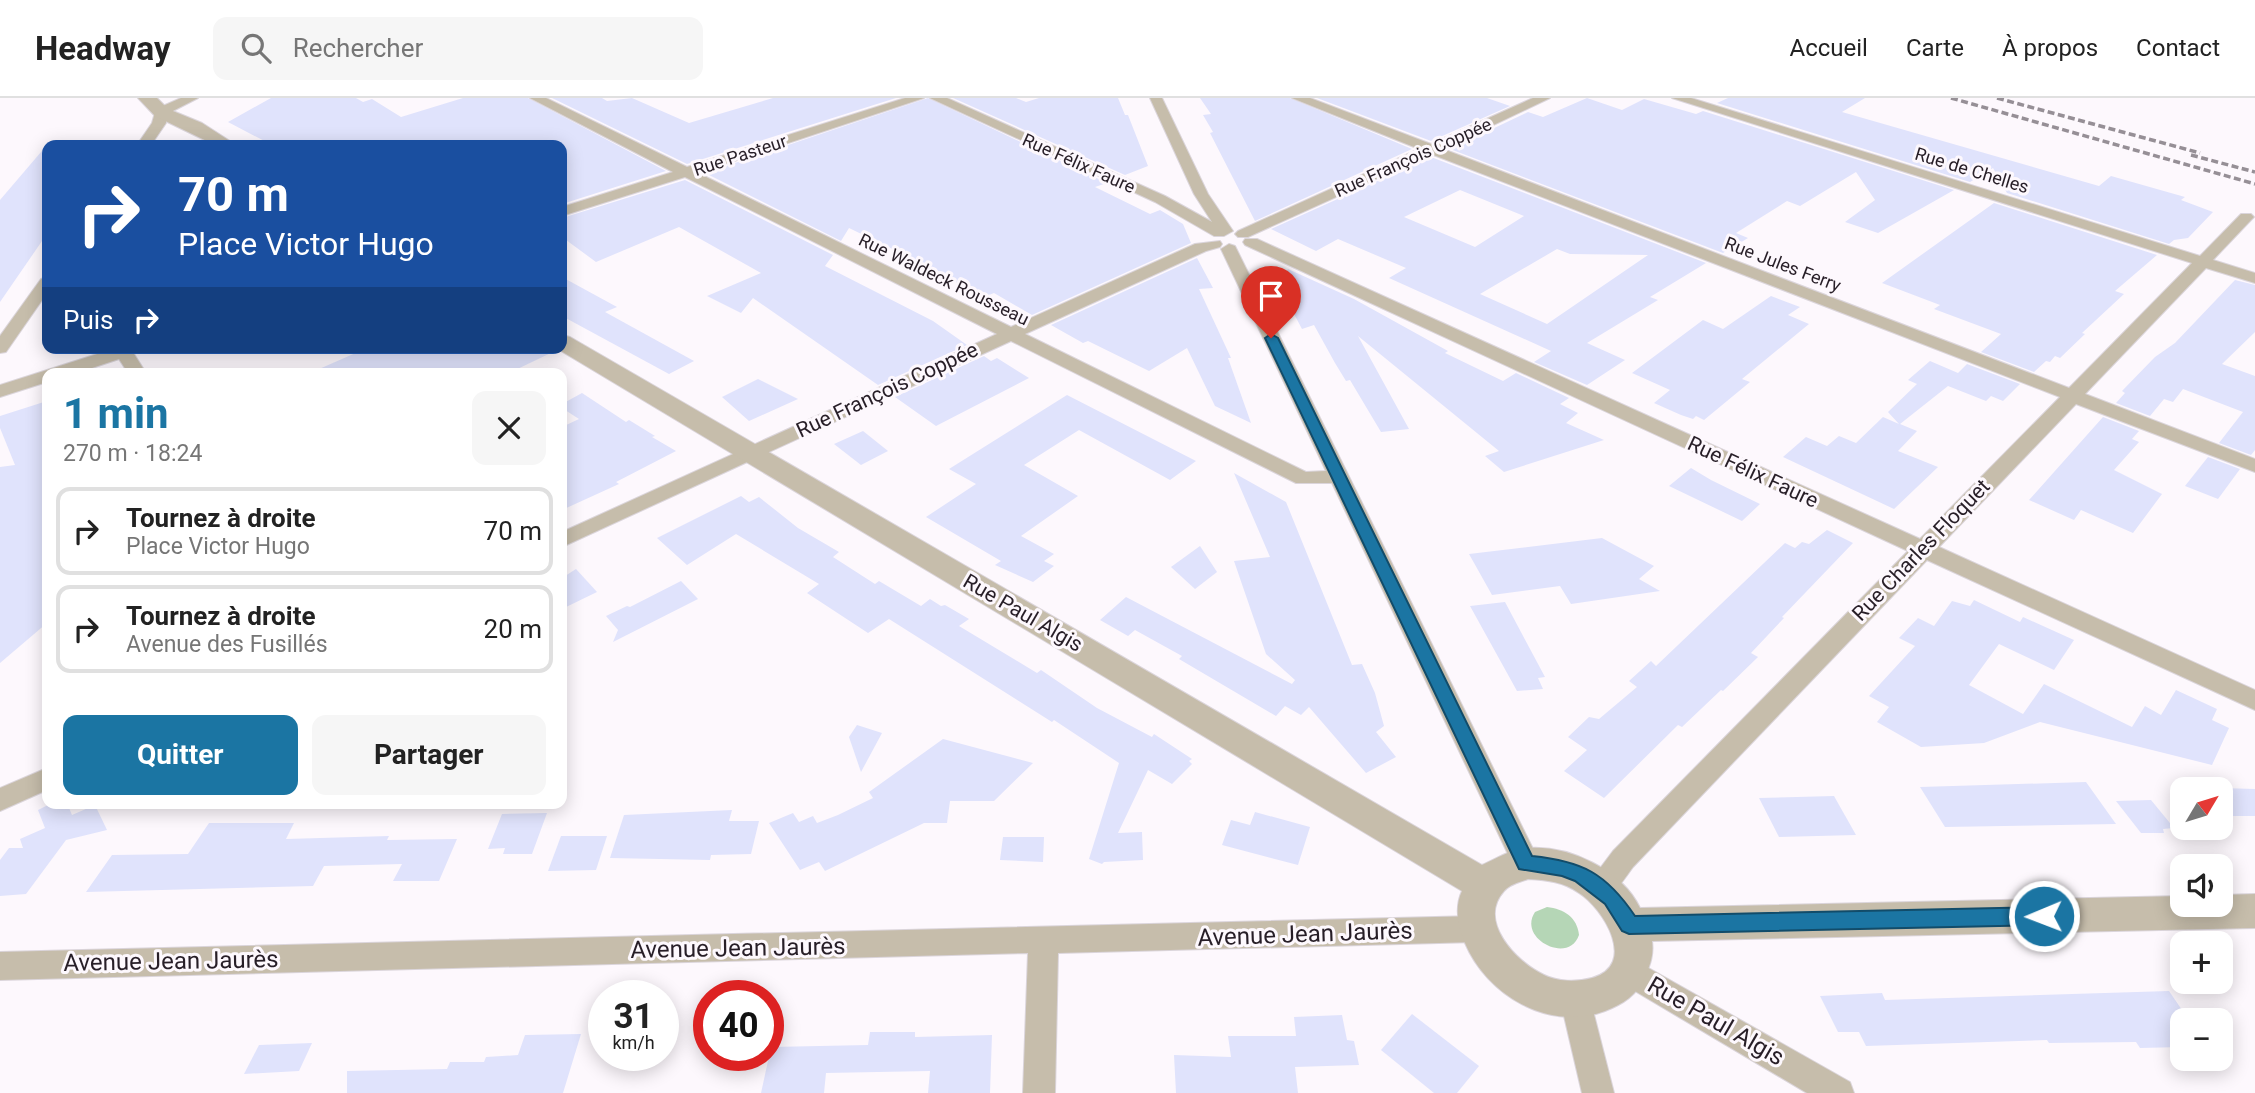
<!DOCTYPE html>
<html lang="fr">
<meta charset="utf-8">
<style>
:root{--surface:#fff;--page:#f6f6f6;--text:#222;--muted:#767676;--line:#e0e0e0;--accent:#1b75a3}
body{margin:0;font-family:Roboto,sans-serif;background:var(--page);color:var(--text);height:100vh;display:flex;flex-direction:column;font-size:26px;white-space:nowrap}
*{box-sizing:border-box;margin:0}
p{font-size:23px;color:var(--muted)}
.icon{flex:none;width:38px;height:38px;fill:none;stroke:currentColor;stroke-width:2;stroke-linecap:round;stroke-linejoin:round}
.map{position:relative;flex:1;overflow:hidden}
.drawer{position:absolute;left:42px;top:270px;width:525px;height:441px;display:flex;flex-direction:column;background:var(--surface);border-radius:14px;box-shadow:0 4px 18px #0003}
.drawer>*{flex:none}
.banner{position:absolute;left:42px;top:42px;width:525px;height:214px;border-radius:14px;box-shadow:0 4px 18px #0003;background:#1a4fa0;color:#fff;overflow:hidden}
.needle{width:46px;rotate:52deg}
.tools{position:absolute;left:2170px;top:679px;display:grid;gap:14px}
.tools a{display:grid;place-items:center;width:63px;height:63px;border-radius:14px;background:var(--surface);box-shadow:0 4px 18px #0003;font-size:35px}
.speed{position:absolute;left:588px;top:882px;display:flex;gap:14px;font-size:35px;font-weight:700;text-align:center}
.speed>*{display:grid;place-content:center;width:91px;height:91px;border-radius:50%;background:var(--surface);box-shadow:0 4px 18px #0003;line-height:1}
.speed small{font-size:18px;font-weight:400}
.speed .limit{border:10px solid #d22;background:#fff;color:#111}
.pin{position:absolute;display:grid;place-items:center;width:60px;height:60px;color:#fff;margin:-72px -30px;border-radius:50% 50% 50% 0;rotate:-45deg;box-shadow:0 0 7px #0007}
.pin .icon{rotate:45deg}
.me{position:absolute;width:77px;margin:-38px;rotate:269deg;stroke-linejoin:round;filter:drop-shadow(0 0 5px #0008)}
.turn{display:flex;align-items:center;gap:24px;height:147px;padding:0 21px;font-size:32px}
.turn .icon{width:91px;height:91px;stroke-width:2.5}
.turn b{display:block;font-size:49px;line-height:60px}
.then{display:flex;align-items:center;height:66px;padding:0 21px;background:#0003;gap:14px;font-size:26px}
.round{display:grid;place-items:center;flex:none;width:74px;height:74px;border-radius:14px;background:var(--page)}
.head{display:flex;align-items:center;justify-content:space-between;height:119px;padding:0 21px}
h1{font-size:42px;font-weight:700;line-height:52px;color:var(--accent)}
.button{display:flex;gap:14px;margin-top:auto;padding:14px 21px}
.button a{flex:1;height:80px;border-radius:14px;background:var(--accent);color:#fff;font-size:28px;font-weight:700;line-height:80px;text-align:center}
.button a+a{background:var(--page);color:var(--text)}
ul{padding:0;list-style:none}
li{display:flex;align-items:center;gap:21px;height:88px;margin:0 14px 10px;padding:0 7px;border:4px solid var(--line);border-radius:14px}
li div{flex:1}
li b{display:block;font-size:26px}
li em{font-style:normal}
header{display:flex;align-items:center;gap:42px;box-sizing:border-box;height:98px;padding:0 35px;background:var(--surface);border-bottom:2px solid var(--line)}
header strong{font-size:33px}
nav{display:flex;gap:38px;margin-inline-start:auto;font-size:24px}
.search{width:490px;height:63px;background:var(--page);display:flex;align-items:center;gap:18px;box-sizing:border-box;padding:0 24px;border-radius:14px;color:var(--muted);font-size:26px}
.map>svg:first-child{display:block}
.green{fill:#b5d6b6}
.building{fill:#e0e3fc;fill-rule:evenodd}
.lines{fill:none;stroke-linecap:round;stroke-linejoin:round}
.minor-casing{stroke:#dbd5db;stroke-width:2}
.tertiary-casing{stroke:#dbd5db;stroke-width:2}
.minor{fill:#c6bdab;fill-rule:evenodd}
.tertiary{fill:#c6bdab;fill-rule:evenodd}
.rail{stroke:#968f96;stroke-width:3.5;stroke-dasharray:7 3.5;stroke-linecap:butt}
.route{fill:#1b75a3;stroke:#124c6a;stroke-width:2}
.labels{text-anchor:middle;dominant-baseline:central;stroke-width:6;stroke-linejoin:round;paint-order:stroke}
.far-street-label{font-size:18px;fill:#271e27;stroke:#fdf8fd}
.street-label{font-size:21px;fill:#271e27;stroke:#fdf8fd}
.near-street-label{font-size:24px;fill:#271e27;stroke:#fdf8fd}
</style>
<header>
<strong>Headway</strong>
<div class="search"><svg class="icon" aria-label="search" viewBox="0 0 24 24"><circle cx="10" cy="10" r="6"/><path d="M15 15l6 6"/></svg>Rechercher</div>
<nav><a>Accueil</a><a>Carte</a><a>À propos</a><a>Contact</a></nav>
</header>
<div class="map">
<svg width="2255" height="995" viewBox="0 0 2255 995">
<rect width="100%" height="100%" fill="#fdf8fd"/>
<!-- green -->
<path class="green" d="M1547,809c17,2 30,10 32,28 -10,30 -62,4 -44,-23z"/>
<!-- building -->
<g class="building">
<polygon points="271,0 356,0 363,4 372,1 401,19 463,0 528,0 666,73 562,106 562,47 272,47 228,24"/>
<polygon points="552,0 602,0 607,3 632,0 689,25 773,0 896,0 687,66"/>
<polygon points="928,0 1107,85 1095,89 1150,116 1160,112 1183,126 1191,145 1032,217 994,195 984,199 944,178 946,177 849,130 841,143 705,75"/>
<polygon points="953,0 1016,0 1026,4 1039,0 1118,0 1125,17 1128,17 1148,68 1125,77"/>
<polygon points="1200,0 1290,0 1412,51 1255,123 1210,35 1213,34 1203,17 1211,16"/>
<polygon points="1317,0 1487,0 1510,8 1431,43"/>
<polygon points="1587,0 1622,12 1644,1 1696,16 1703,13 1954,92 1878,135 1845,124 1875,102 1856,74 1800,108 1787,103 1736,135 1748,140 1723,155 1450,51 1528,14 1543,19"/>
<polygon points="1728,0 1865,0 1842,14 2099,88 2111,78 2185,99 2181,102 2213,114 2188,140 2174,142 2169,146 2007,95 1993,70 1970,84 1717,5"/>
<polygon points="47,47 47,142 42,143 0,204 0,102"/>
<path d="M1431,59l275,106 -56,34 8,3 -71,43 38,17 -38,25 -53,-23 17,-11 -162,-73 17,-10 -68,-29 -22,12 -45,-22zM1460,92l64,26 -49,31 -71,-30zM1557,151l13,5 78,1 -101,69 -67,-30z"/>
<polygon points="685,82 833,157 825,168 933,223 967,247 878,287 753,200 741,215 707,198 761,175 679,129 596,164 562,139 562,120"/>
<polygon points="1994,105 2157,157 2115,193 2124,196 2082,235 2085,236 2060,260 2055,258 2050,264 2046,263 2034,274 1981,254 2001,236 1934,211 1940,207 1882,185"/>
<polygon points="1197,160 1213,190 1199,191 1231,260 1228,260 1251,325 1215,308 1187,250 1149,273 1088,243 1083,245 1051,227"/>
<polygon points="1288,171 1354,201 1448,253 1445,255 1503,283 1516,275 1569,300 1560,306 1578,315 1566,325 1604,342 1504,374 1485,358 1499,353 1358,238 1409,331 1381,334 1350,282 1346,283 1335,265 1314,227 1302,231 1277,184 1288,190 1287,188 1294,186 1284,178"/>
<polygon points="562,179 617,209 605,214 694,263 669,276 562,218"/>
<polygon points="2235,182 2255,187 2255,234 2222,266 2255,278 2255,352 2251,357 2219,345 2243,314 2183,291 2173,304 2164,301 2150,318 2116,305 2125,295 2122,293 2155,259 2175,245"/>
<polygon points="1771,198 1800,209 1788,217 1809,226 1742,281 1750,284 1704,322 1696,318 1693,321 1681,317 1654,305 1670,292 1632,275 1703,222 1723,231"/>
<polygon points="367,250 553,250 555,253 509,275 310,275"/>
<polygon points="984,258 991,263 997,260 1029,280 936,328 895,299"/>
<polygon points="1930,263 1958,275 1967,266 2020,286 2003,303 1991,298 1986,303 1948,288 1900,326 1917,333 1898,353 1938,369 1894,411 1783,359 1806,339 1827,348 1839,338 1856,345 1883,319 1899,326 1888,314 1917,286 1908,282"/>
<polygon points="758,281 798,301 749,323 722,299"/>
<polygon points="582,295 626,324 629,322 655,338 652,339 676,353 616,384 619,386 562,412 562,329 579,321 562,310 562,306"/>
<polygon points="1067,297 1196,363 1170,382 1079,332 1024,367 1078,398 1021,438 1054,456 1044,463 1054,468 1033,484 995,467 1001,463 926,419 976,386 949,371"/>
<polygon points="47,303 47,525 0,565 0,369 15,367 0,330 0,318"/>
<polygon points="2103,319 2139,333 2132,341 2139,344 2114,372 2162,396 2133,435 2081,412 2074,422 2029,402"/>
<polygon points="863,333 888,353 861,367 834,346"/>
<polygon points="2208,359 2240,371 2218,401 2185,388"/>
<polygon points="1691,370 1711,382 1760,406 1742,423 1669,388"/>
<polygon points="1234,375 1286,404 1352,567 1362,566 1375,595 1384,628 1376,634 1396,659 1366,675 1309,609 1301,617 1285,608 1276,618 1179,561 1182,558 1135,532 1128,538 1100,522 1126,499 1292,586 1295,582 1266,556 1234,463 1270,459"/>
<polygon points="741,398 749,404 759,399 798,430 839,454 833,459 875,486 879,483 921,508 930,501 941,508 945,507 969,521 959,528 1037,575 1041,572 1097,610 1152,639 1154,636 1192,661 1189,663 1192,666 1172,686 1148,672 1118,735 1142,734 1143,762 1104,764 1102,766 1089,761 1119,665 1054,622 1052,624 889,521 868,535 807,495 819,486 736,436 687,467 657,440"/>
<polygon points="1827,432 1853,445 1782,519 1784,520 1751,555 1758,559 1723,593 1721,592 1682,629 1678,627 1604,700 1564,673 1587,652 1568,639 1589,619 1599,621 1637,589 1629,583 1651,563 1656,568 1785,445 1795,450 1802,444 1809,446"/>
<polygon points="1602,440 1654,468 1639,481 1660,493 1571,506 1560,488 1492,497 1469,456"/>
<polygon points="1200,448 1217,474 1195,491 1171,469"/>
<polygon points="576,471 597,494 562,511 562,480"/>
<polygon points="681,483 698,501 613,544 618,532 606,518 627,508 630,509"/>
<polygon points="1974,502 2020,524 2023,519 2074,542 2054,572 1999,546 1969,587 2023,616 2044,586 2132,629 2145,608 2161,617 2176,592 2217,611 2212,622 2229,630 2212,667 2040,624 1984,645 1921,649 1877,624 1889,609 1869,598 1915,548 1899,540 1918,520 1934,528 1952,503 1970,508"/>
<polygon points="1505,504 1545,579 1538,580 1543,591 1517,593 1470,508"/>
<polygon points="857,627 882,635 861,674 849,639"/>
<polygon points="943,641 1033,665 994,703 950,703 947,725 924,725 825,773 819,764 800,772 769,725 793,715 799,724 813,718 817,725 838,717 873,700 869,694"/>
<polygon points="2086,684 2116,726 1945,729 1920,689"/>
<polygon points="2221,690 2255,691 2255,718 2221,718"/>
<polygon points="1834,698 1856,737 1779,739 1759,700"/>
<polygon points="2151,702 2174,730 2163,731 2164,735 2141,735 2116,703"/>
<polygon points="52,705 67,705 72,717 95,707 107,732 66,742 26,796 0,798 0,762 9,750 23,750 20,741 45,730 38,712"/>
<polygon points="732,712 729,723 759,723 751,756 711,757 710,762 610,760 624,717"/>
<polygon points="1255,714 1310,729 1298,767 1222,747 1231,722 1250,727"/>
<polygon points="547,715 532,756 503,756 505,750 488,751 502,716"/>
<polygon points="209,725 294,725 286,741 389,738 387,742 457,741 439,783 393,783 402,766 324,768 313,788 86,794 112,757 188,756"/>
<polygon points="561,738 607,738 596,772 548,773"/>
<polygon points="1003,739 1044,739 1043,764 1000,762"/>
<polygon points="2169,893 2182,912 2182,949 2140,950 2136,944 2049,945 2047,942 1866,948 1859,934 1838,934 1820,898 1882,895 1885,902"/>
<polygon points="1412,916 1479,968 1457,995 1434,995 1381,952"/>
<polygon points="1342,917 1347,942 1354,943 1359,967 1295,969 1298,995 1176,995 1174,957 1231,959 1228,938 1296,938 1294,919"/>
<polygon points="870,934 915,934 915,939 992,937 990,995 928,995 930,973 826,975 824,995 761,995 771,949 868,947"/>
<polygon points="581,936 563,995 347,995 347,973 447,971 450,964 484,964 486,959 518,957 525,937"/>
<polygon points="312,945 299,973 244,976 259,947"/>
</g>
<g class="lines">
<defs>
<g id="minor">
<polygon points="181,0 198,0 167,16 166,25 151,47 137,47 152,25 156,11"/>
<polygon points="530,0 546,0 687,69 905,0 924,0 698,75 1011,229 1195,146 1220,143 1222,146 1220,149 1206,153 1025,236 1306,374 1326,373 1221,151 1229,146 1235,148 1540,765 1536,773 1526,777 1516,773 1332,385 1296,385 1011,243 562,449 562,434 997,236 685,79 562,118 562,109 673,74"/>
<polygon points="930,0 947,0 1165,98 1212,124 1194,96 1150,0 1162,0 1208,96 1233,133 1224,138 1214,138 1155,104"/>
<path d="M1292,0h18l121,46 102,-46h17l-107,51 626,239 123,-125 -520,-165h19l509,158 41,-42h10l3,3 -3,3 -38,40 42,13v10l-49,-15 -121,126 170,65v13l-179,-68 -137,143 316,143v20l-328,-150 -294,307c-12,16 -22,36 -43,29l-4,-9 27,-36 295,-300 -663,-306 -2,-3 2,-3h12l663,300 140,-142 -629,-243 -183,83h-10l-3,-3 3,-3 181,-82z"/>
<polygon points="47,179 47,195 6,254 0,255 0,238 41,181"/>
<polygon points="116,250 144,250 134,256 146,275 128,275 119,261 77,275 47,275 47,284 0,299 0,287"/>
<polygon points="47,670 47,692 0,713 0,690"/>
<polygon points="1476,818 1486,822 1491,831 1486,840 1476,844 1058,855 1055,995 1023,995 1028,855 0,882 0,854"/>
<polygon points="1629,859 1850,984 1854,995 1807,995 1618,883 1614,873 1618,863"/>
<polygon points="1575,887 1586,891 1590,901 1614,995 1582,995 1560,901 1564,891"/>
</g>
<g id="tertiary">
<polygon points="138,0 157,0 168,11 202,25 236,47 215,47 155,18"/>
<path d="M562,237l8,2 912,528c14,-6 31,-17 46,-17 41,-3 94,22 112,60l542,-12v9h39v-10l34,-1v34l-603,13c2,14 -2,24 -7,36 -8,18 -22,27 -40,34 -56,21 -118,-16 -140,-68 -7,-17 -11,-35 -3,-52l-906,-543h6zM1528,781c19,1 36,3 51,14 25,16 59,72 13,85 -15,4 -34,4 -48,-3 -28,-13 -67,-54 -40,-84 6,-7 16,-9 24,-12z"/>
</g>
</defs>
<!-- minor casing -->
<use href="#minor" class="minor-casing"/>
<!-- tertiary casing -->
<use href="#tertiary" class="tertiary-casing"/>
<!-- minor -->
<use href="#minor" class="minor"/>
<!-- tertiary -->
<use href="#tertiary" class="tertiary"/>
<!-- rail -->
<g class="rail">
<polyline points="1951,0 2255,86"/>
<polyline points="1997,0 2200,55"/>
<polyline points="2191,57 2255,74"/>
</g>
</g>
<!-- route -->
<path class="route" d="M1271,236l7,4 254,518c50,5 74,17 103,60l409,-9 7,3 3,6 -3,6 -7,3 -415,9 -7,-3 -17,-27 -30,-23 -13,-5 -43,-7 -254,-531z"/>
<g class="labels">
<!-- far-street labels -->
<g class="far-street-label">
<text transform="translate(740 57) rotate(-18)">Rue Pasteur</text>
<text transform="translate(1413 59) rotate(-24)">Rue François Coppée</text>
<text transform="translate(1079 65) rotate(24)">Rue Félix Faure</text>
<text transform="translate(1972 72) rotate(17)">Rue de Chelles</text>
<text transform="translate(1783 166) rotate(21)">Rue Jules Ferry</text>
<text transform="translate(944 181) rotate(26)">Rue Waldeck Rousseau</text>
</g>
<!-- street labels -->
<g class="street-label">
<text transform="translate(887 292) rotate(-25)">Rue François Coppée</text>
<text transform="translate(1753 374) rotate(25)">Rue Félix Faure</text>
<text transform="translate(1921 452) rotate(-46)">Rue Charles Floquet</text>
<text transform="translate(1023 515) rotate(30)">Rue Paul Algis</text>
</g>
<!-- near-street labels -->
<g class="near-street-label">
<text transform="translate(1305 836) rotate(-2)">Avenue Jean Jaurès</text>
<text transform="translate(738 850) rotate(-1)">Avenue Jean Jaurès</text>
<text transform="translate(171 863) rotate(-1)">Avenue Jean Jaurès</text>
<text transform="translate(1716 923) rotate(30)">Rue Paul Algis</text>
</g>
</g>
</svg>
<div class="tools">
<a><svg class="needle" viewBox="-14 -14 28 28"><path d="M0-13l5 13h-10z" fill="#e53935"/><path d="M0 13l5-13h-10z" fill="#767676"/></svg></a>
<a><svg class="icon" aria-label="sound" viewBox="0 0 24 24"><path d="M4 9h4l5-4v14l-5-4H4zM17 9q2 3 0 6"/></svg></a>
<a>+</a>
<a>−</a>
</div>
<div class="speed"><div>31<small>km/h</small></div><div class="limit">40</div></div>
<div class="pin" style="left:1271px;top:240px;background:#d93025"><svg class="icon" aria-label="arrive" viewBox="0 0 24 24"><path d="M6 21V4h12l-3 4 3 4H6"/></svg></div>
<svg class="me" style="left:2044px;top:818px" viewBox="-20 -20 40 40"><circle r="17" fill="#1b75a3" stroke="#fff" stroke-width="3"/><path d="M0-11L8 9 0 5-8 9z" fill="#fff"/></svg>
<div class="banner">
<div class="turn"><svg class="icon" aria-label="right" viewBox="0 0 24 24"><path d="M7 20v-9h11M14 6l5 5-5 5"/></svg><div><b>70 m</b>Place Victor Hugo</div></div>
<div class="then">Puis<svg class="icon" aria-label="right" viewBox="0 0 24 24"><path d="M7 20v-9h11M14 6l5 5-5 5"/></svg></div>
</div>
<section class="drawer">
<div class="head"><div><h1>1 min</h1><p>270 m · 18:24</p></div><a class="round"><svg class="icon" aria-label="close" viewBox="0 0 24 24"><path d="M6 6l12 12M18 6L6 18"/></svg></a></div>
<ul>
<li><svg class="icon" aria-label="right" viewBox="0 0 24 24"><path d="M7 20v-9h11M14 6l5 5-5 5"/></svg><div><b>Tournez à droite</b><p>Place Victor Hugo</p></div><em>70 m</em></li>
<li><svg class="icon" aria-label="right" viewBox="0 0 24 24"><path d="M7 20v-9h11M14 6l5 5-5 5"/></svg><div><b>Tournez à droite</b><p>Avenue des Fusillés</p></div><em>20 m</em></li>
</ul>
<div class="button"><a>Quitter</a><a>Partager</a></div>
</section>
</div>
